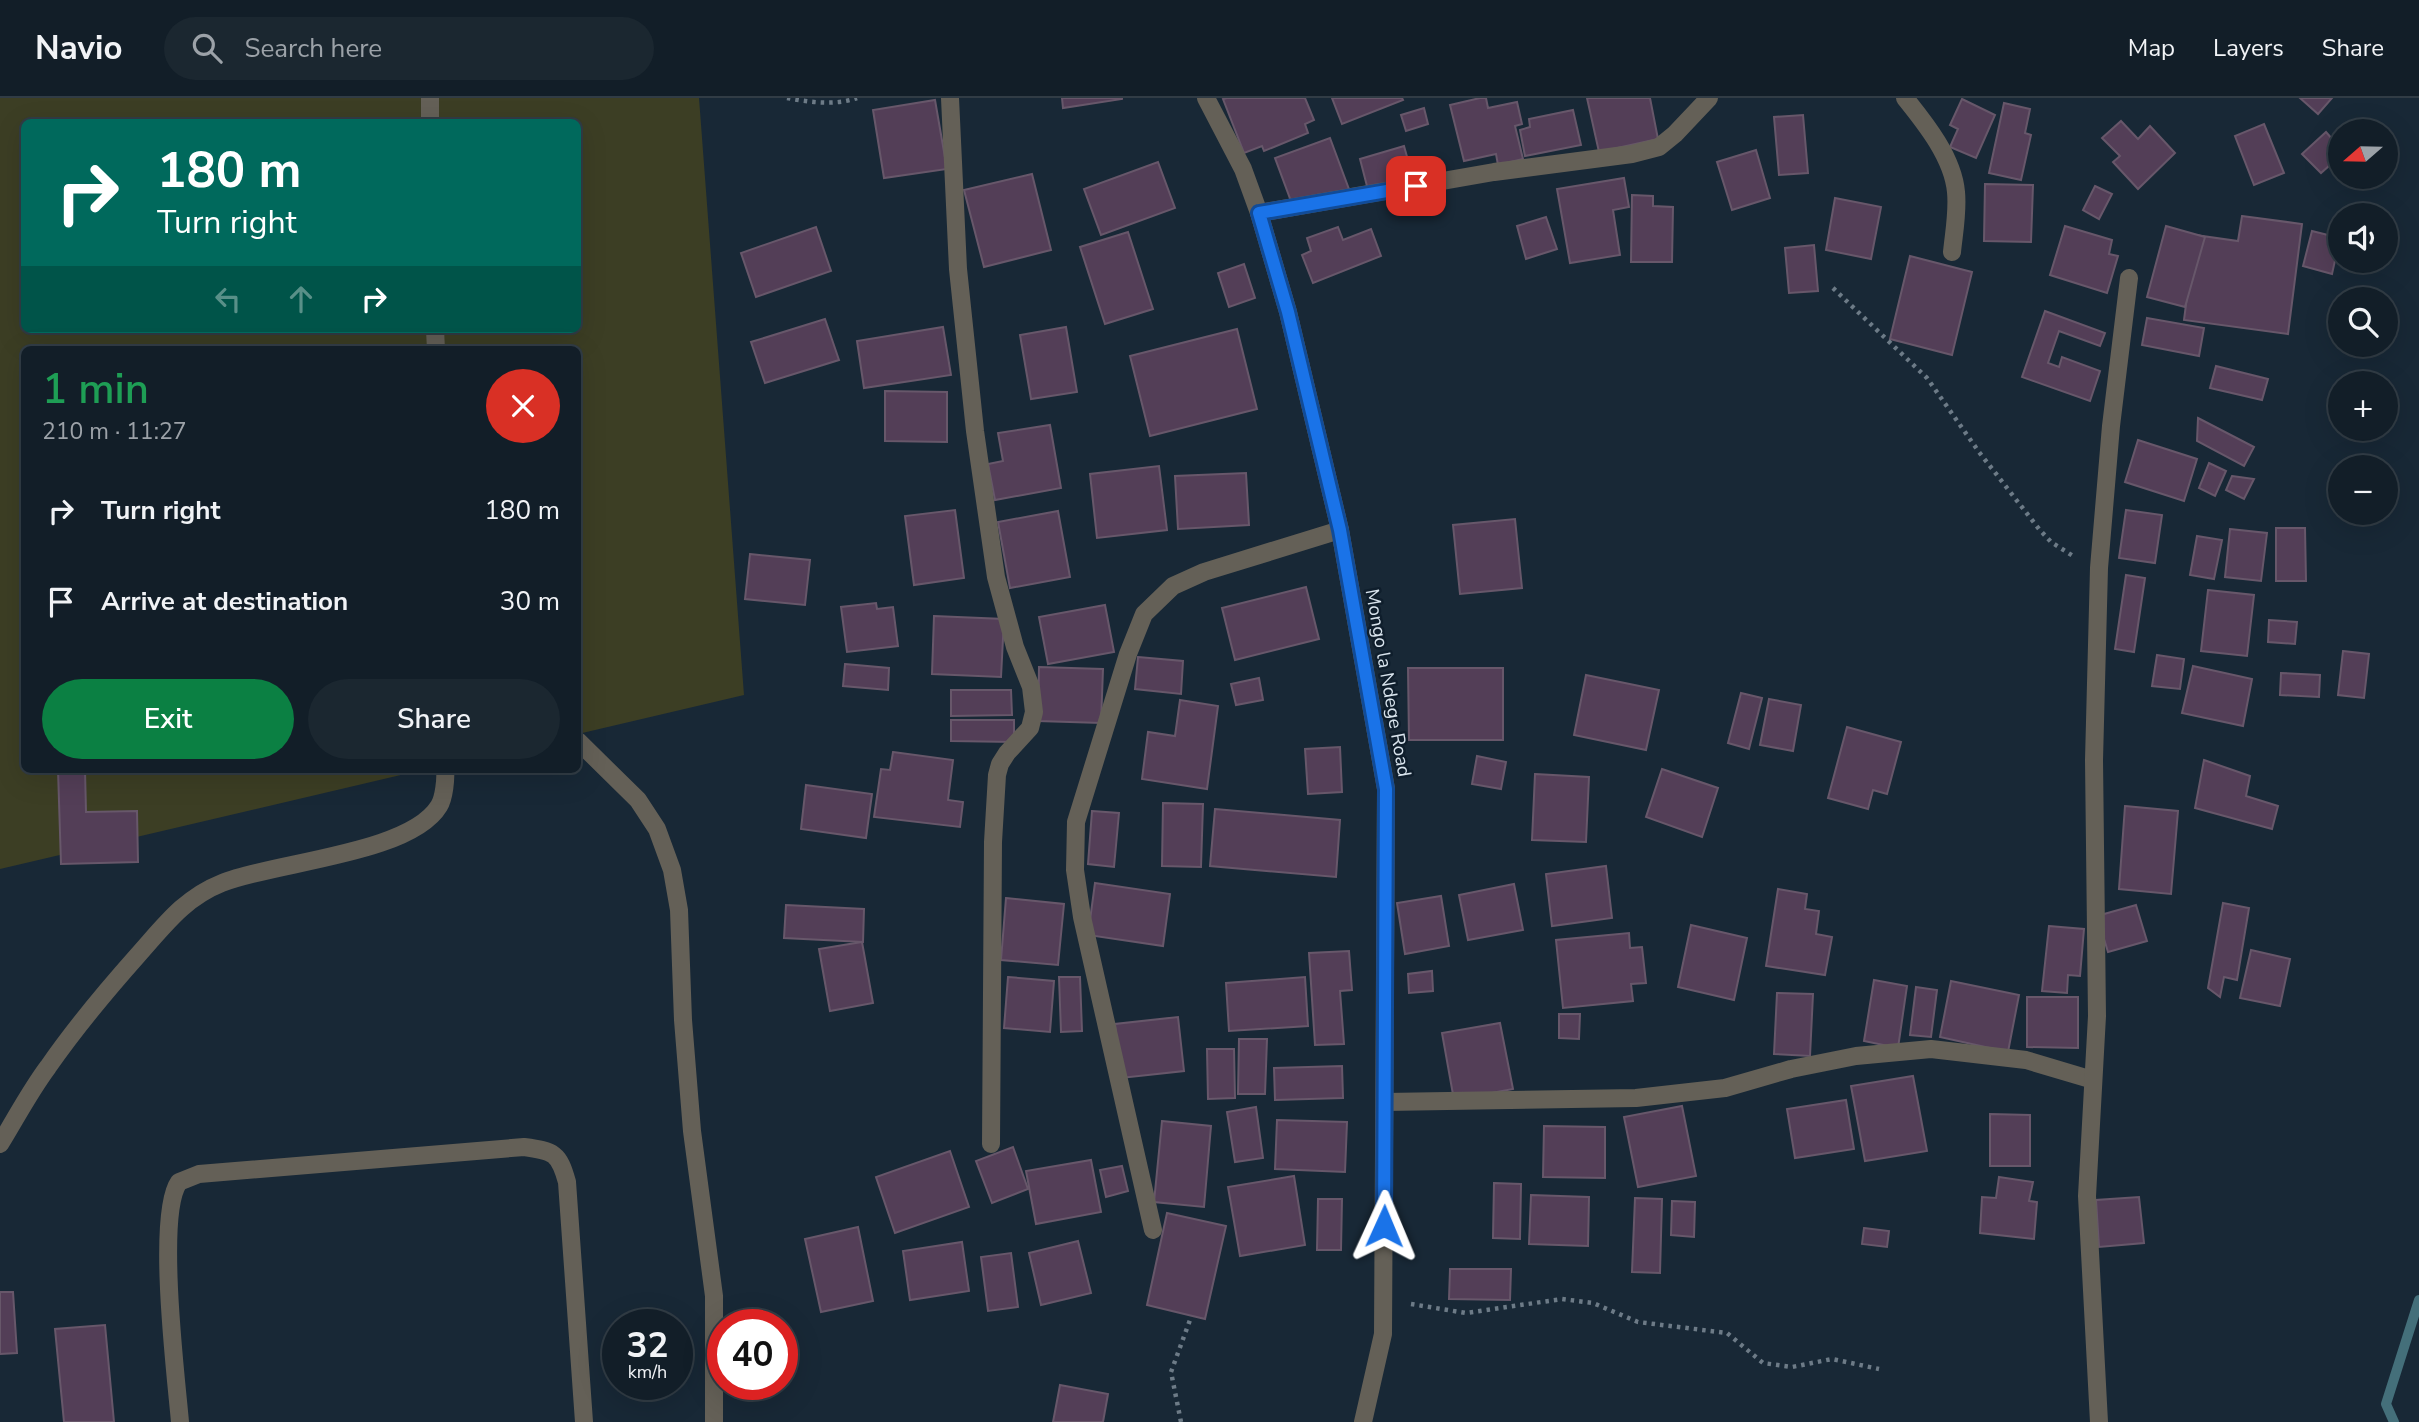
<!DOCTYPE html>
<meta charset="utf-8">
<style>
:root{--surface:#121e28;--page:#1b2730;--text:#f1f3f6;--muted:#9ca2a8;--line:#313c45;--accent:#0b8043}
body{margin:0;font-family:"Nunito Sans",sans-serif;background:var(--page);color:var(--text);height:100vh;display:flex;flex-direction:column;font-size:26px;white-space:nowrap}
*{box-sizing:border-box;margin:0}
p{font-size:23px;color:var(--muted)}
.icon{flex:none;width:38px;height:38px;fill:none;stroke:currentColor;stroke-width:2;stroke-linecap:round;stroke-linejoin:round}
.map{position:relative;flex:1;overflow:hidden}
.sheet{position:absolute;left:21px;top:248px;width:560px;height:427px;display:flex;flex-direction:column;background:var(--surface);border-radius:10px;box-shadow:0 7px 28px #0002,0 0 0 2px var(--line)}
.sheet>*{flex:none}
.banner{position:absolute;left:21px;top:21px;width:560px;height:214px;border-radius:10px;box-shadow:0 7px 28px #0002,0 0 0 2px var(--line);background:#00695c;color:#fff;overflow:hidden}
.needle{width:46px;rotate:250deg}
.buttons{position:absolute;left:2328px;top:21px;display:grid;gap:14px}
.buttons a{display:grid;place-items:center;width:70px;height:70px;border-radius:50%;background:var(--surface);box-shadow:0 7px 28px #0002,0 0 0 2px var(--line);font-size:35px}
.speed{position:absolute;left:602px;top:1211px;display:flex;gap:14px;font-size:35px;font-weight:700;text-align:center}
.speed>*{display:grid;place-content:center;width:91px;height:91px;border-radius:50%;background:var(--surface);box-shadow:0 7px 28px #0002,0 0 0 2px var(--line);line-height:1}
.speed small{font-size:18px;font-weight:400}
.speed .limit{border:10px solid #d22;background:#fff;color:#111}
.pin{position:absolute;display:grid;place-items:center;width:60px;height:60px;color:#fff;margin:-30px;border-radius:14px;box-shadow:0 4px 10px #0006}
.me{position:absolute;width:77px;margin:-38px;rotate:1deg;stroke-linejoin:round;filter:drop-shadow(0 0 5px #0008)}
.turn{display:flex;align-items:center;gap:24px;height:147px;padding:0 21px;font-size:32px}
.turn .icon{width:91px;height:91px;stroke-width:2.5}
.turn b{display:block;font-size:49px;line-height:60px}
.lanes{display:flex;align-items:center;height:66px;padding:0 21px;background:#0003;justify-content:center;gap:35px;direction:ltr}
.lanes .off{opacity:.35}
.round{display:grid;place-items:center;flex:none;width:74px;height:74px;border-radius:37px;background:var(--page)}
.summary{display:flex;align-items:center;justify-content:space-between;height:119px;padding:0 21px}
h1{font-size:42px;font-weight:600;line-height:52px;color:#1e9e55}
.cta{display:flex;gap:14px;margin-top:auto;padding:14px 21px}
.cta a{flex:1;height:80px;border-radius:42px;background:var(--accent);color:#fff;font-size:28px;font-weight:600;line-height:80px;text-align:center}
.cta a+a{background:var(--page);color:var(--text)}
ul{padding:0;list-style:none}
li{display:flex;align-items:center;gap:21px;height:91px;padding:0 21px}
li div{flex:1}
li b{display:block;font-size:26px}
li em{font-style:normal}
header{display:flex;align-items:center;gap:42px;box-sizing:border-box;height:98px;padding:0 35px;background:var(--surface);border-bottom:2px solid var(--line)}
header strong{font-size:33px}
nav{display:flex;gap:38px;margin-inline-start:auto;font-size:24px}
.search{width:490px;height:63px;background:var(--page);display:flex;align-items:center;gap:18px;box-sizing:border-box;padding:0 24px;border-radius:38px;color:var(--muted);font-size:26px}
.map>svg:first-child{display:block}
.green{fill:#3c3e24;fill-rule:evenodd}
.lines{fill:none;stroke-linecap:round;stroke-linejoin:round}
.stream{stroke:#446f7a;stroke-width:10}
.building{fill:#533e57;stroke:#67576a;stroke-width:2}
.path{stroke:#6d7b87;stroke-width:4.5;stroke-dasharray:3.5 5;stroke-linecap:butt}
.service{stroke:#646057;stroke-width:18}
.minor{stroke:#646057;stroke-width:18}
.tertiary{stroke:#646057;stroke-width:18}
.route-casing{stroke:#114b97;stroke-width:18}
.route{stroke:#1a73e8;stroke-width:12}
.labels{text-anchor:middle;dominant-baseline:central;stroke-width:5;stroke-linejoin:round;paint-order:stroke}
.street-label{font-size:19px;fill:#d9e4ed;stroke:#0f1e2c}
</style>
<header>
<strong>Navio</strong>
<div class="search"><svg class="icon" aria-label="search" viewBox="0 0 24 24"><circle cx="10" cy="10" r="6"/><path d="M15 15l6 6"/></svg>Search here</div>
<nav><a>Map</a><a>Layers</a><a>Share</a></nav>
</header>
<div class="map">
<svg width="2419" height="1324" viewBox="0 0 2419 1324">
<rect width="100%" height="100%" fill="#182836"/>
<!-- green -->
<path class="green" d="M0,0h699l45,597 -166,39v-384h-554v420h398l-422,99zM24,24h554v207h-554z"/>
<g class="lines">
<!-- stream -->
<polyline class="stream" points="2394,1324 2386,1306 2419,1202"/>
</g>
<!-- building -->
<g class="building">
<polygon points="1062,0 1122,0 1122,1 1063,10"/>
<polygon points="1227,0 1305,0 1314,22 1305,26 1308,35 1264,53 1262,48 1244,55 1223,1"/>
<polygon points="1332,0 1402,0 1403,2 1342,26"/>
<polygon points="1480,0 1486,0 1488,10 1517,4 1522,26 1515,28 1523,61 1498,67 1496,56 1464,63 1450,7"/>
<polygon points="1587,0 1650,0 1658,41 1599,54"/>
<polygon points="2300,0 2332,0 2318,16"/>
<polygon points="1962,1 1995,17 1976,60 1950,49 1958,31 1950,27"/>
<polygon points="935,2 947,71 884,80 873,12"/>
<polygon points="2004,5 2030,11 2025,35 2031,37 2021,82 1989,75"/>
<polygon points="1424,10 1428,26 1406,33 1401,17"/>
<polygon points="1573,12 1581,47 1525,58 1520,32 1530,29 1529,21"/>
<polygon points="1803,17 1808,75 1779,77 1774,19"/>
<polygon points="2121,23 2138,41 2150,28 2175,55 2138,91 2113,64 2120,58 2102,40"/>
<polygon points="2264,26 2284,75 2254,87 2235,38"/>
<polygon points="2326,34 2340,50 2340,58 2321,75 2302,56"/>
<polygon points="1330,40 1350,94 1295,114 1275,60"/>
<polygon points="1404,48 1413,80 1368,92 1360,61"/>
<polygon points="1756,52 1770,100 1732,112 1717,64"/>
<polygon points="1158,64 1175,110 1101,137 1084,91"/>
<polygon points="1032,76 1051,152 984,169 964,92"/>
<polygon points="1624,80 1629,109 1613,112 1620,157 1570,165 1557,91"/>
<polygon points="1985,86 2033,87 2031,144 1984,143"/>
<polygon points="2095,88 2112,96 2099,121 2083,112"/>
<polygon points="1632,97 1653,98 1653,108 1673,109 1672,164 1631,164"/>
<polygon points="1835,100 1881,109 1871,161 1826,152"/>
<polygon points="2242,118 2302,126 2288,236 2184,222 2195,137 2238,143"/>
<polygon points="1546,119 1557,151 1526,161 1517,128"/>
<polygon points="2065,128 2112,142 2109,156 2118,158 2107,195 2050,177"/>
<polygon points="2166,128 2205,139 2185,209 2147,199"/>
<polygon points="816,129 831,173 756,199 741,155"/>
<polygon points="1338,129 1343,142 1371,131 1381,158 1313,185 1302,157 1311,153 1307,140"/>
<polygon points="2312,133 2340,140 2332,176 2303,168"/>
<polygon points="1128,134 1153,211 1105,226 1080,149"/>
<polygon points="1814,147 1818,193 1789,195 1785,150"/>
<polygon points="1910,158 1972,174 1952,257 1890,241"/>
<polygon points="1244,166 1255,200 1229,209 1218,175"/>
<polygon points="2045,213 2105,235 2100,248 2059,233 2048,265 2059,269 2062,259 2100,273 2090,303 2022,279"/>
<polygon points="2147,220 2204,230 2199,258 2142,247"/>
<polygon points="825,221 839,262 765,285 751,244"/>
<polygon points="943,229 951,277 864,290 857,243"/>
<polygon points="1066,229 1077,294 1031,301 1020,237"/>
<polygon points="1237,231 1257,311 1150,338 1130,258"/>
<polygon points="2216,268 2268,281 2262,302 2210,290"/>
<polygon points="885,293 947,294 947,344 885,343"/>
<polygon points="2198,320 2254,349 2244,368 2197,343"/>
<polygon points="1050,327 1061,390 995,402 988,366 1003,363 998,335"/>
<polygon points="2138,342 2197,361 2184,403 2125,384"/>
<polygon points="2209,365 2226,373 2215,398 2199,390"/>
<polygon points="1159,368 1167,432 1097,440 1090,376"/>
<polygon points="1246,375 1249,427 1178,431 1175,378"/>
<polygon points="2232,378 2254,381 2244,401 2226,392"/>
<polygon points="955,412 964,480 914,487 905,418"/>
<polygon points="2126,412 2162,417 2155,465 2119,460"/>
<polygon points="1058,413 1070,479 1010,490 998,424"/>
<polygon points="1515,421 1522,490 1460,496 1453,427"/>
<polygon points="2276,430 2305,430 2306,483 2276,483"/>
<polygon points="2230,431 2267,435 2261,483 2225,479"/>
<polygon points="2197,438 2222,442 2214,481 2190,477"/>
<polygon points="750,456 810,462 805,507 745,501"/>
<polygon points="2126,477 2145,480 2134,554 2115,551"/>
<polygon points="1306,489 1319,541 1235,562 1222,510"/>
<polygon points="2208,492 2254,497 2247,558 2201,553"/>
<polygon points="876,505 877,511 893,509 898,548 847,554 841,509"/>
<polygon points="1105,507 1114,554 1048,566 1039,519"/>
<polygon points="934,518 1004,521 1001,579 932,576"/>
<polygon points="2269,522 2297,524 2295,546 2268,544"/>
<polygon points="2343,553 2369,556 2364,600 2338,597"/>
<polygon points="2157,557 2184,561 2180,591 2152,588"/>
<polygon points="1138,559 1183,563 1181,596 1135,591"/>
<polygon points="845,566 889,570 888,592 843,588"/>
<polygon points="2193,568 2252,581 2243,628 2182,615"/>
<polygon points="1039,569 1103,571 1101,625 1038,623"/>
<polygon points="1408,570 1503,570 1503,642 1409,642"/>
<polygon points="2281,575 2320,577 2319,599 2280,597"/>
<polygon points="1586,577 1659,592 1646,652 1574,637"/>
<polygon points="1259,580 1263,602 1236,607 1231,586"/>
<polygon points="951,592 1011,592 1012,617 951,618"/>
<polygon points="1741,595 1762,600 1749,651 1728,645"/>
<polygon points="1769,601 1801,607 1793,653 1760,647"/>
<polygon points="1180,602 1218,608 1207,691 1142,681 1148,634 1175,638"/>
<polygon points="951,622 1014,622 1014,644 951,643"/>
<polygon points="1847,629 1901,644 1887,696 1873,692 1868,711 1828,700"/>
<polygon points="1340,649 1342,694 1308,696 1305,651"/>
<polygon points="893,654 953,662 948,702 963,704 960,729 874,719 881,671 890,672"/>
<polygon points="1477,658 1506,664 1501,691 1472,686"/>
<polygon points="2204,662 2250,678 2246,698 2278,708 2272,731 2195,710"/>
<polygon points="1662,671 1718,690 1702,739 1646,719"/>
<polygon points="58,672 85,672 86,714 137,713 138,764 61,766"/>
<polygon points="1535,676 1589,679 1586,744 1532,742"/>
<polygon points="806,687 872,696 866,740 801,731"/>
<polygon points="1163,705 1203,706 1201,769 1162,768"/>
<polygon points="2125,708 2178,713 2171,796 2119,791"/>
<polygon points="1215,711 1340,722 1336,779 1210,768"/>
<polygon points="1092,713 1119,715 1114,769 1088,766"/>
<polygon points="1606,768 1612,820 1552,828 1546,776"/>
<polygon points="1095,785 1170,796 1163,848 1088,837"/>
<polygon points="1514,786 1523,832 1468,842 1459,797"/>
<polygon points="1778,791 1807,796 1805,811 1819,813 1816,836 1832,839 1825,877 1766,868"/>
<polygon points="1441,798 1449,848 1405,856 1397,805"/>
<polygon points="1006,800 1064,806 1058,867 1001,862"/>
<polygon points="2223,805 2249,810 2237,882 2224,879 2220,899 2208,890"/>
<polygon points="786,807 864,811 863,844 784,840"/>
<polygon points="2136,807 2147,843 2108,854 2097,818"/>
<polygon points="1691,827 1747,840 1734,902 1678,889"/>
<polygon points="2049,828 2084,831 2080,878 2068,877 2067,895 2042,893"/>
<polygon points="1629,835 1630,850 1642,849 1646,885 1631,886 1633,903 1563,910 1556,842"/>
<polygon points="862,844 873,905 830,913 819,851"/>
<polygon points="2251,852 2290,861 2280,908 2240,900"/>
<polygon points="1349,853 1352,892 1340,893 1344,946 1315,947 1309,855"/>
<polygon points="1432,873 1433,893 1409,895 1408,876"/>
<polygon points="1008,879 1054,883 1050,934 1004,930"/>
<polygon points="1059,879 1080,879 1082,933 1061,934"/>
<polygon points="1305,879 1308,928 1229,933 1226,885"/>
<polygon points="1874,882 1907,888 1898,950 1864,943"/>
<polygon points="1951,883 2019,897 2008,954 1940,939"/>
<polygon points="1916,889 1937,892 1931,939 1910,937"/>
<polygon points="1777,895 1813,896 1810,958 1774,956"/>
<polygon points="2027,899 2078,899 2078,950 2027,949"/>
<polygon points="1559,916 1580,916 1579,941 1559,940"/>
<polygon points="1178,919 1184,973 1121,980 1115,926"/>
<polygon points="1500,925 1513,991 1454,1002 1442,935"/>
<polygon points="1239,941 1267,941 1265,996 1238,996"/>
<polygon points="1207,951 1234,951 1235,1000 1208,1001"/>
<polygon points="1342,968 1343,1000 1275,1002 1274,970"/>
<polygon points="1913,978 1927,1053 1865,1063 1851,988"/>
<polygon points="1846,1002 1854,1051 1795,1060 1787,1011"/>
<polygon points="1682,1008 1696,1078 1638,1089 1624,1019"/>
<polygon points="1256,1009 1263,1060 1235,1064 1227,1014"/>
<polygon points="1990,1016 2030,1017 2030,1068 1990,1068"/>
<polygon points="1277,1022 1347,1024 1345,1074 1275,1071"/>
<polygon points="1162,1023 1211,1028 1204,1109 1154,1104"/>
<polygon points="1544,1028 1605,1029 1605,1080 1543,1079"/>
<polygon points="1013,1049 1028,1091 992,1105 976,1063"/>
<polygon points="950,1053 969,1109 895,1135 876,1079"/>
<polygon points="1091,1062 1101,1114 1036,1126 1026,1073"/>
<polygon points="1122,1068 1128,1093 1106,1099 1100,1072"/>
<polygon points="1294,1078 1305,1147 1240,1158 1228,1089"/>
<polygon points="1999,1079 2033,1084 2029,1103 2037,1104 2034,1141 1980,1135 1982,1099 1996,1100"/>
<polygon points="1494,1085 1521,1086 1520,1141 1493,1140"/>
<polygon points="1531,1097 1589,1099 1588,1148 1529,1146"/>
<polygon points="2139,1099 2144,1145 2099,1149 2096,1102"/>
<polygon points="1635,1100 1662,1101 1660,1175 1632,1174"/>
<polygon points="1318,1101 1342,1101 1341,1152 1317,1152"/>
<polygon points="1672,1103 1695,1104 1694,1139 1671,1137"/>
<polygon points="1167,1115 1226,1128 1205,1221 1147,1207"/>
<polygon points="858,1129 873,1203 821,1214 805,1141"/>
<polygon points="1864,1130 1889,1133 1887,1149 1862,1146"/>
<polygon points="1078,1143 1091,1195 1041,1207 1029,1155"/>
<polygon points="962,1144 969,1193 910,1202 903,1153"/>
<polygon points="1011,1155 1018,1209 988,1213 981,1159"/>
<polygon points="1450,1171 1511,1171 1510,1202 1449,1201"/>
<polygon points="0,1194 13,1194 17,1255 0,1256"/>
<polygon points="105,1227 114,1324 64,1324 55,1231"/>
<polygon points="1060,1287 1108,1296 1103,1324 1053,1324"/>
</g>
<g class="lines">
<!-- path -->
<g class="path">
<path d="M787,0c22,4 47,8 70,0"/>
<polyline points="1833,190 1927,280 1979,354 2039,431 2051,444 2073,458"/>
<polyline points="1411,1206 1466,1215 1562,1201 1593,1205 1638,1224 1727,1235 1763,1265 1792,1269 1832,1261 1879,1271"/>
<polyline points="1181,1324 1171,1274 1190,1222"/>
</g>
<!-- service -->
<g class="service">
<polyline points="430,0 430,24"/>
<polyline points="435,231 436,252"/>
<polyline points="578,643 638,702 657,731 672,772 679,812 683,922 692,1033 714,1198 714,1324"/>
<path d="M0,1046c16,-26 30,-53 48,-77 27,-39 58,-76 90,-112 26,-29 46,-57 84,-72 52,-21 188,-29 217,-77 5,-8 7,-27 6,-36"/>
<path d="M180,1324c-4,-46 -24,-208 -1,-240l20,-8 325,-27c30,4 35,6 43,35l17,240"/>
</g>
<!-- minor -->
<g class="minor">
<polyline points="950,0 958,171 975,333 996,479 1015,549 1031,589 1034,614 1030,630 1007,655 1000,666 997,677 993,744 991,1046"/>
<path d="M1905,0c21,26 48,60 51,94 2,20 -2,40 -4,60"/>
<polyline points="1259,115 1494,74 1632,56 1659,49 1675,36 1709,0"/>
<polyline points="1385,1004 1636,1000 1725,990 1791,971 1856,958 1931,951 2026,962 2093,982"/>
<polyline points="1153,1132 1082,819 1075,772 1076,724 1128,556 1144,516 1173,488 1204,474 1340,432"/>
<polyline points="2099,1324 2087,1098 2097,918 2094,662 2099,470 2111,328 2129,180"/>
</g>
<!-- tertiary -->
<polyline class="tertiary" points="1206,0 1243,71 1259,115 1288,214 1340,432 1386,691 1383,1236 1363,1324"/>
</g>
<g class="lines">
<defs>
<polyline id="route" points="1384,1128 1386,691 1340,432 1288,214 1259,115 1416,88"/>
</defs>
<!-- route casing -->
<use href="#route" class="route-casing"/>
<!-- route -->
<use href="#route" class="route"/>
</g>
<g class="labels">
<!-- street labels -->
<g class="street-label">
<text transform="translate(1388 585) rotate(80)">Mongo la Ndege Road</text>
</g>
</g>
</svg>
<div class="buttons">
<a><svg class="needle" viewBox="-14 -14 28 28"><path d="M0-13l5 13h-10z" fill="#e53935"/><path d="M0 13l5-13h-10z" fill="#9ca2a8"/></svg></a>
<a><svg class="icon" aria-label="sound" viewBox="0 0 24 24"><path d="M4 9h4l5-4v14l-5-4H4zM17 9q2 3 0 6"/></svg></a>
<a><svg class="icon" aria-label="search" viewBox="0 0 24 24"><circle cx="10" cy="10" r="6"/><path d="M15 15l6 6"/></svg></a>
<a>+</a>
<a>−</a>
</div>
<div class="speed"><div>32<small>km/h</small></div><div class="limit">40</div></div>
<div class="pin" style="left:1416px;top:88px;background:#d93025"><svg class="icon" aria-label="arrive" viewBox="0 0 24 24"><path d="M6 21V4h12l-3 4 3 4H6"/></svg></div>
<svg class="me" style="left:1384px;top:1128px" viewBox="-20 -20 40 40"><path d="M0-17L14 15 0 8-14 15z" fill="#1a73e8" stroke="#fff" stroke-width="4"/></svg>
<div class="banner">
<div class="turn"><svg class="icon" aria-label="right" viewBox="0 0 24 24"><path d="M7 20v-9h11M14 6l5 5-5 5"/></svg><div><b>180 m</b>Turn right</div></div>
<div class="lanes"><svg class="icon off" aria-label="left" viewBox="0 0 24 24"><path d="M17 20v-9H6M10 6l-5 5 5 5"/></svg><svg class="icon off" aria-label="ahead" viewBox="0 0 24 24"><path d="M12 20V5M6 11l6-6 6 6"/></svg><svg class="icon" aria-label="right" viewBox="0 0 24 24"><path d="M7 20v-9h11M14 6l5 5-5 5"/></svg></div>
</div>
<section class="sheet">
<div class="summary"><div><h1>1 min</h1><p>210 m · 11:27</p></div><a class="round" style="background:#d93025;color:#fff"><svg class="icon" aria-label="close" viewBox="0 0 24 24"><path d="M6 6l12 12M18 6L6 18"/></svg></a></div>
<ul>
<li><svg class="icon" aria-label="right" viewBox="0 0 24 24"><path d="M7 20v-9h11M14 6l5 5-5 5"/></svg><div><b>Turn right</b></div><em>180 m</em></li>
<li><svg class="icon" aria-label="arrive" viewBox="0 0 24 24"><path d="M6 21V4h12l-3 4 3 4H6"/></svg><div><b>Arrive at destination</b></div><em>30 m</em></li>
</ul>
<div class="cta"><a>Exit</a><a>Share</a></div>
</section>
</div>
